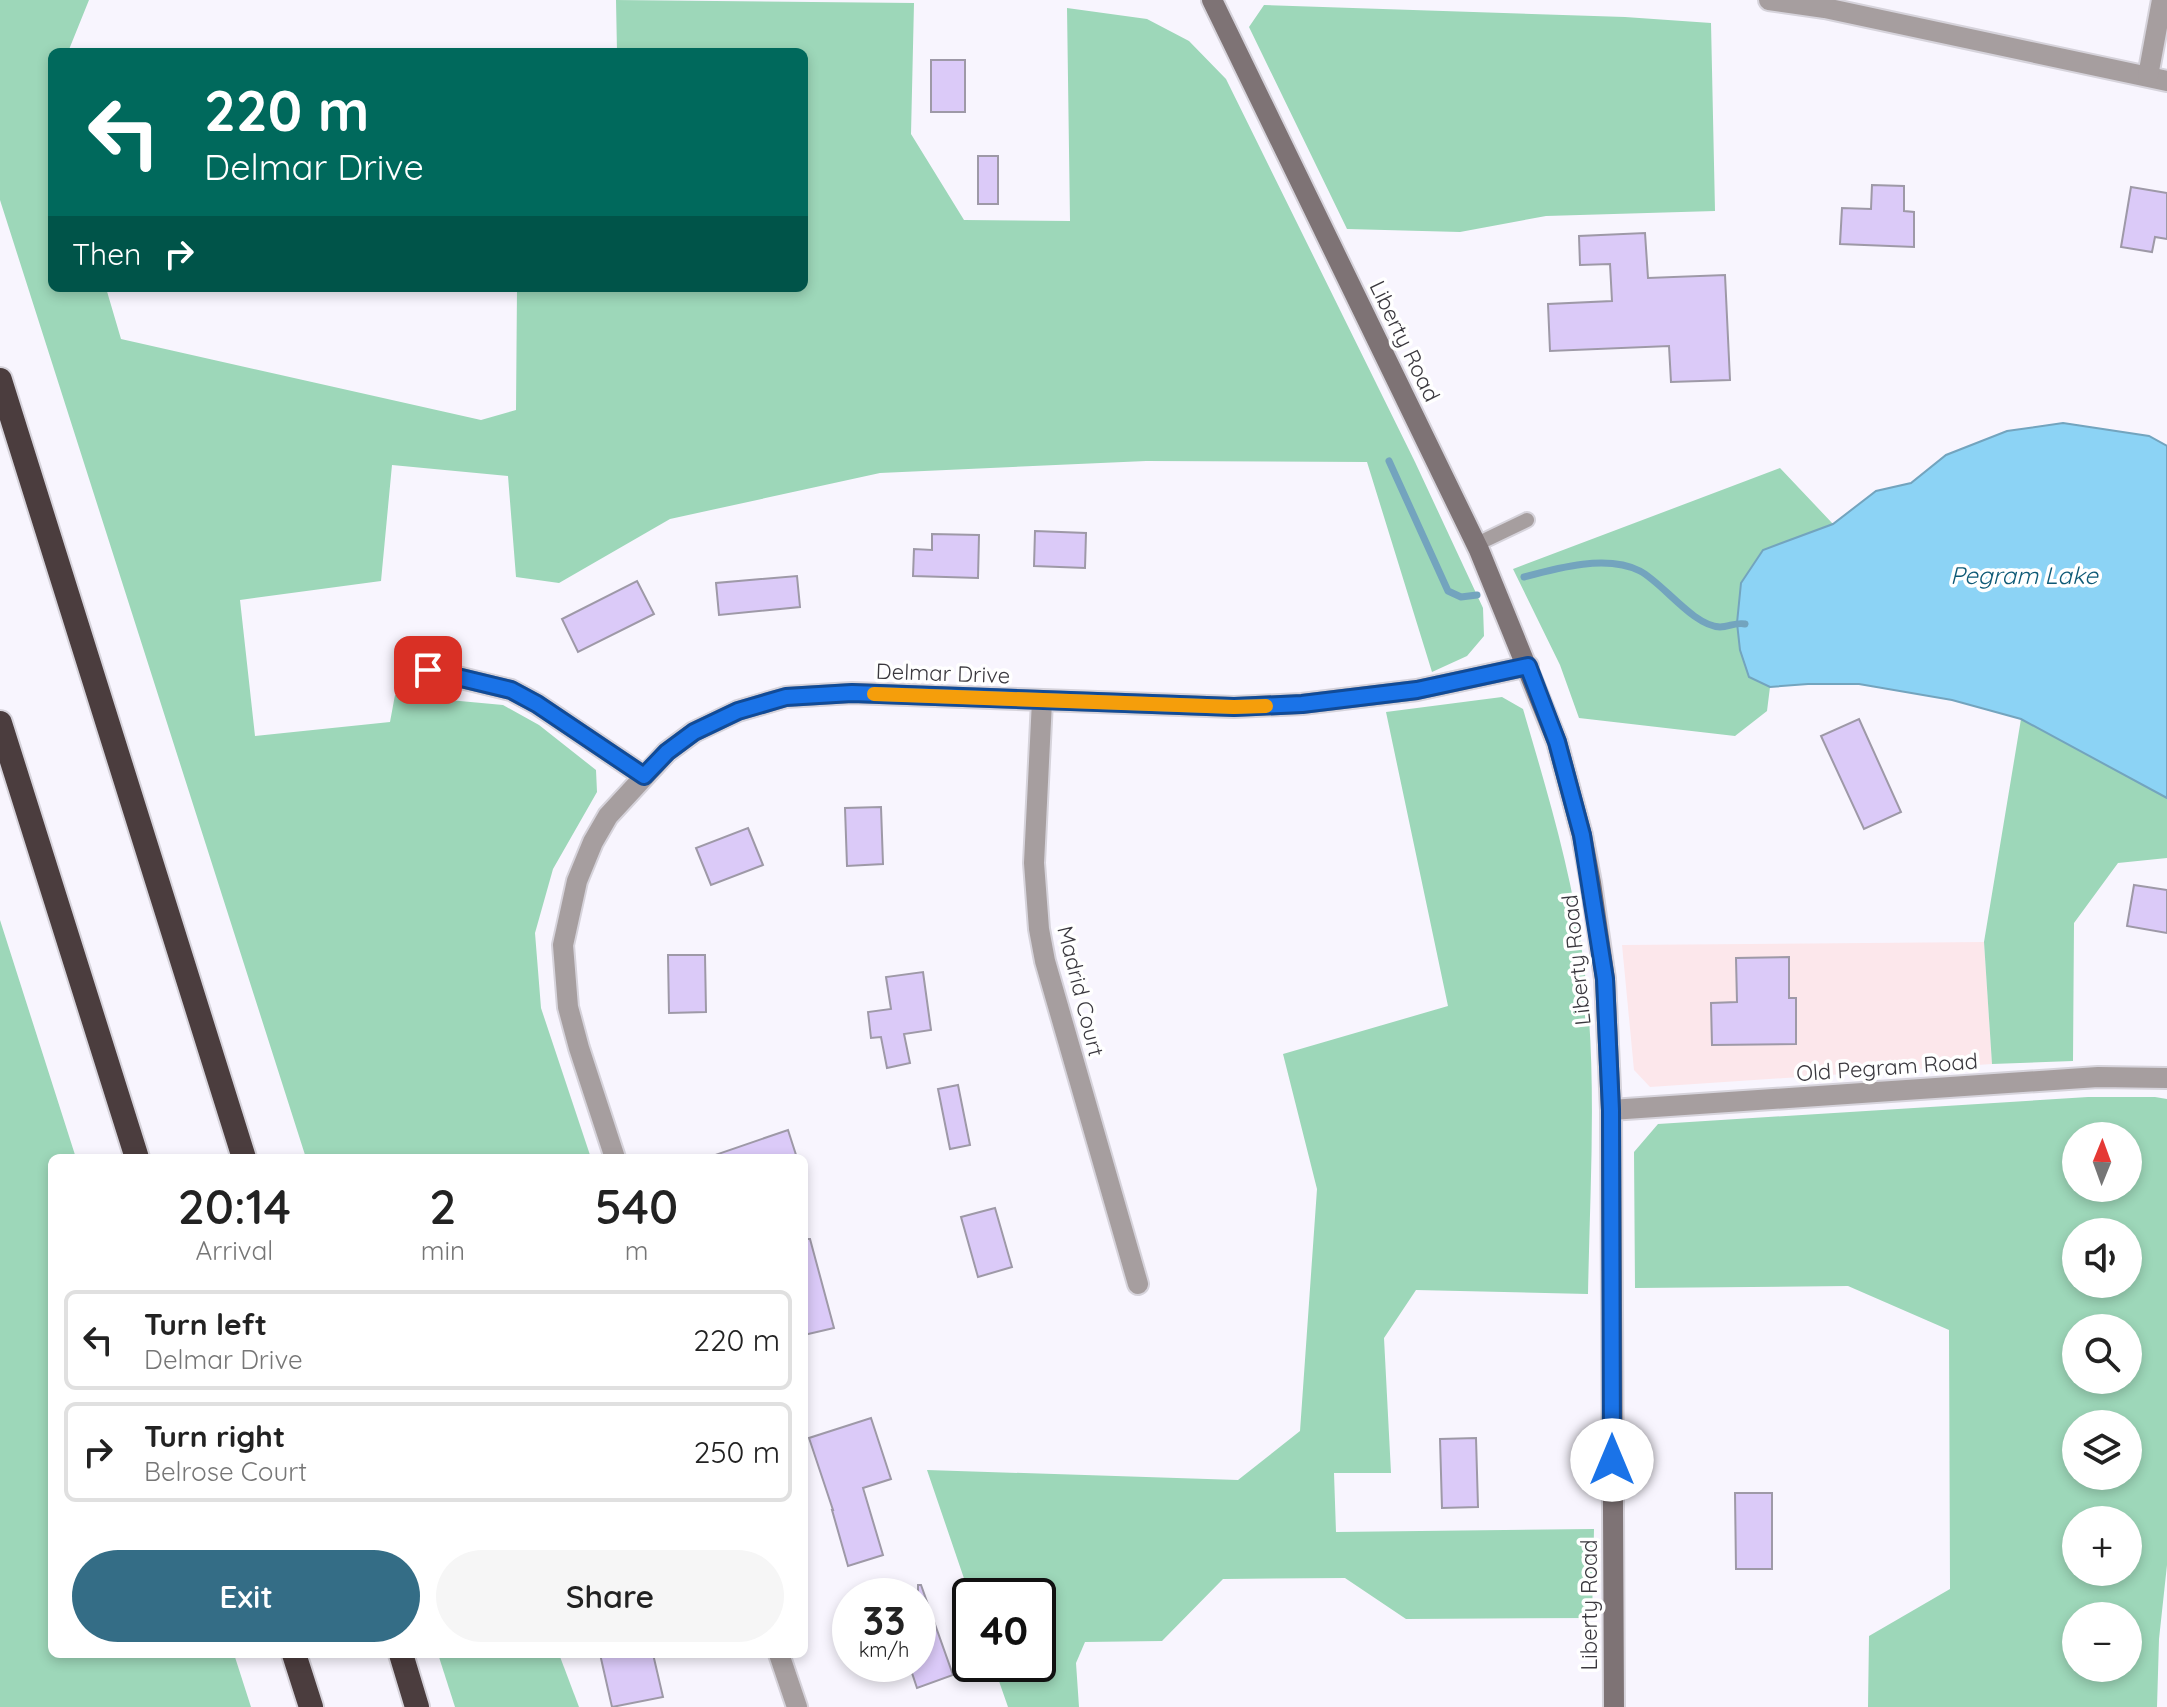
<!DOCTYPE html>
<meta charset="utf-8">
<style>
:root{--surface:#fff;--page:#f6f6f6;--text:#222;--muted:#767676;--line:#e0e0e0;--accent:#346d86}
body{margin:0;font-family:Quicksand,sans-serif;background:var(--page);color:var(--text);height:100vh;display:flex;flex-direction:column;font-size:30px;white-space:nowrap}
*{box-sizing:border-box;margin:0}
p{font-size:26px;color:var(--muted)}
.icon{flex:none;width:44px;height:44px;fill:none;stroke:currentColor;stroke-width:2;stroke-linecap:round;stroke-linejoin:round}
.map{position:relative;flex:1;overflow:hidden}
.panel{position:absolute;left:48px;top:1154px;width:760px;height:504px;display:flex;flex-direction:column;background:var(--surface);border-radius:12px;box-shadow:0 4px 12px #0003}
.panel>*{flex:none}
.top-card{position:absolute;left:48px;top:48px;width:760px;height:244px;border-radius:12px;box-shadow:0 4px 12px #0003;background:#00695c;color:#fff;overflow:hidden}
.needle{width:52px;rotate:1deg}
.controls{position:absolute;left:2062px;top:1122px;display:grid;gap:16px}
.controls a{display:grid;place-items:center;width:80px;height:80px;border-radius:50%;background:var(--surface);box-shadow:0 4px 12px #0003;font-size:40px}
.speed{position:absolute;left:832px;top:1578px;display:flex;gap:16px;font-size:40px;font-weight:700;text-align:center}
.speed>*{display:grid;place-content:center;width:104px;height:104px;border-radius:50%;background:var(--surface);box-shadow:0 4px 12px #0003;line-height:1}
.speed small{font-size:20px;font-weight:400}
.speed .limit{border:4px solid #111;border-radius:12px;background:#fff;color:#111}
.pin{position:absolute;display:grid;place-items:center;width:68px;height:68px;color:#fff;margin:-34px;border-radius:16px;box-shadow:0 4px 12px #0006}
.me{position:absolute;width:88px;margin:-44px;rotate:0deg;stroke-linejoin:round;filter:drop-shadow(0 0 6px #0008)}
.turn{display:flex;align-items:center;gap:28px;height:168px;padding:0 24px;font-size:36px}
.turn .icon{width:104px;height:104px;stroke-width:2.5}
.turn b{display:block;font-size:56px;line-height:68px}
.then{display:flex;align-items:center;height:76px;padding:0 24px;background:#0003;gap:16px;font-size:30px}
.eta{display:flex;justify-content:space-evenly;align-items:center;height:136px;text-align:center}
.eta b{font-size:48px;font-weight:600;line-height:56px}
.cta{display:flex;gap:16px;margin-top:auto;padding:16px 24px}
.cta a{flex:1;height:92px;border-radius:48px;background:var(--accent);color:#fff;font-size:32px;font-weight:600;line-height:92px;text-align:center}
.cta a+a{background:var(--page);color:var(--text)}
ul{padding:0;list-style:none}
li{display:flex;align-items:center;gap:24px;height:100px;margin:0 16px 12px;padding:0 8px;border:4px solid var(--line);border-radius:12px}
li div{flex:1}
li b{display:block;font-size:30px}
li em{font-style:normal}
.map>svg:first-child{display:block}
.commercial{fill:#fce7eb}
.green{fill:#9dd7b9;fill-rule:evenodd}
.water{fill:#8cd3f5;stroke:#73a4be;stroke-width:2}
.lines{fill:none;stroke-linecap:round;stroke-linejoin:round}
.stream{stroke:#73a4be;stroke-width:7}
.building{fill:#dbcaf8;stroke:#9e99a7;stroke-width:2}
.lane-casing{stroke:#d6d3db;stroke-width:18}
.street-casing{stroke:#d6d3db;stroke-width:24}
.secondary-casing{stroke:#d6d3db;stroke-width:24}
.highway-casing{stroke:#d6d3db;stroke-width:28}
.lane{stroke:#a69e9f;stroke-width:14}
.street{stroke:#a69e9f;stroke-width:20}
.secondary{stroke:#7e7375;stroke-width:20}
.highway{stroke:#4b3d3e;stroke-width:24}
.route-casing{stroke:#114b97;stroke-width:20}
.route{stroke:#1a73e8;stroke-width:14}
.slow{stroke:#f59e0b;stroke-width:14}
.labels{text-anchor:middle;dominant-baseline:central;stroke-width:7;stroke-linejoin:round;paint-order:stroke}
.street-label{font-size:22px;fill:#3a383e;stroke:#fff}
.water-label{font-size:24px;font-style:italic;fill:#0d5976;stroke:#fff}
</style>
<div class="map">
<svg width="2167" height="1707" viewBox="0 0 2167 1707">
<rect width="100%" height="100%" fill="#f8f5fe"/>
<!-- commercial -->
<polygon class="commercial" points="1984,942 1992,1064 1650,1087 1634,1070 1622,945"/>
<!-- green -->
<g class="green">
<polygon points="0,0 89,0 68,52 52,52 52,288 106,288 121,339 481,420 516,410 517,288 804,288 804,52 617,52 616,0 914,3 911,134 964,220 1070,221 1067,8 1147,19 1189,41 1226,79 1415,462 1483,608 1484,636 1467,656 1432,672 1367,462 1146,461 880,473 670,519 559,583 516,577 508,476 392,465 381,581 240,600 255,736 390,722 395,695 503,705 539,725 596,770 597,792 553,869 535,933 541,1008 591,1158 306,1158 0,200"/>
<polygon points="1264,5 1625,17 1711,23 1715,211 1546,216 1460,232 1347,229 1249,27"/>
<polygon points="1780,468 1833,524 1763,550 1749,677 1770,687 1767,711 1735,736 1579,718 1560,665 1513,569"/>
<path d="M1502,697l21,12c24,82 49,164 60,249 15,111 7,224 5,336l-172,-4 -32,48 7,135h-57l2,59 258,-3 -2,89 -186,1 -61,-41 -122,1 -61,62 -77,1 -9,21 3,44h-71l-15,-43h45v-68h-68l-43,-126 311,10 62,-49 17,-242 -34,-135 165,-48 -62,-294z"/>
<polygon points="2021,719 2167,798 2167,858 2118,863 2074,923 2073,1061 1992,1064 1984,942"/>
<polygon points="0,920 76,1158 52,1158 52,1654 234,1654 251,1707 0,1707"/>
<path d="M2088,1097h67l12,2v466l-8,74 -2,68h-289l1,-71 81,-47 -1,-259 -101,-44 -213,2 -1,-136 24,-28zM2076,1136h52v52h-52zM2128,1232v52h-52v-52zM2128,1328v52h-52v-52zM2076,1424h52v52h-52zM2128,1520v52h-52v-52zM2128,1616v52h-52v-52z"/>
<polygon points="438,1654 559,1654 579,1707 455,1707"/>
</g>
<!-- water -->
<polygon class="water" points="2063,423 2149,436 2167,446 2167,798 2021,719 1952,700 1859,684 1808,684 1770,687 1749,677 1740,650 1737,623 1741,583 1763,550 1833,524 1876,491 1911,483 1946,455 2007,431"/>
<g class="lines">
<!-- stream -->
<g class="stream">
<polyline points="1389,461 1448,591 1461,597 1477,595"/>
<path d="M1524,577c33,-9 83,-23 116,-6 23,12 53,55 80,56 9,0 16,-5 25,-3"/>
</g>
</g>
<!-- building -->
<g class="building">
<rect x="931" y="60" width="34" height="52"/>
<rect x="978" y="156" width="20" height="48"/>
<polygon points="1872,185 1904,186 1904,211 1914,212 1914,247 1840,244 1842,208 1871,209"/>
<polygon points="2131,187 2167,193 2167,239 2155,237 2152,252 2121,247"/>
<polygon points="1645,233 1648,278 1725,275 1730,380 1671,382 1669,346 1550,351 1548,304 1612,301 1610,264 1580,265 1579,236"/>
<polygon points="1035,531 1086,533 1085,568 1034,566"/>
<polygon points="932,534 979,535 978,578 913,576 914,549 932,550"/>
<polygon points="797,576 800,607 719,615 716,583"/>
<polygon points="637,581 654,614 578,652 562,619"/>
<polygon points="1859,719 1901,812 1864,829 1821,736"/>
<polygon points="881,807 883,864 847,866 845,808"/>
<polygon points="748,828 763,865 711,885 696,848"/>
<polygon points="2134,885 2167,890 2167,933 2127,926"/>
<polygon points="668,955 705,955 706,1012 669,1013"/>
<polygon points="1789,957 1789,998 1796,998 1796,1044 1712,1045 1711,1003 1737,1002 1736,958"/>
<polygon points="923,972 931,1030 904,1034 910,1063 887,1068 881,1037 871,1038 868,1012 891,1009 886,977"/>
<polygon points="958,1085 970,1145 950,1149 938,1089"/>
<polygon points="788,1130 797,1158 716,1158 715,1155"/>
<polygon points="995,1208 1012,1267 978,1277 961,1217"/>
<polygon points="804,1239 810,1239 834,1328 804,1335"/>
<polygon points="871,1418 891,1479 863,1488 883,1555 848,1566 832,1510 833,1510 809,1438"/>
<polygon points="1476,1438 1478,1507 1442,1508 1440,1439"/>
<polygon points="1735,1493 1772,1493 1772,1569 1736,1569"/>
<polygon points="918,1585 921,1585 953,1675 917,1688 909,1664 918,1664"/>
<polygon points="600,1654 653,1654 663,1697 612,1707"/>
</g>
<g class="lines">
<defs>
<polyline id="lane" points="1477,544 1527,520"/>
<g id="street">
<polyline points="1769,0 1825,8 2167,81"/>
<polyline points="2148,76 2162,0"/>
<polyline points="428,670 511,690 537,704 644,776"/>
<polyline points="1042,701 1034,863 1039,929 1045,961 1138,1284"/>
<polyline points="1611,1110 2098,1077 2167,1078"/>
<polyline points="615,1158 579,1048 568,1007 563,945 577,881 593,842 608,816 667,752 694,732 738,711 786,697 852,693 1234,707 1302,704 1417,690 1528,666"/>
<polyline points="779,1654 797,1707"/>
</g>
<polyline id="secondary" points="1212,0 1479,550 1557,742 1582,835 1591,883 1605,979 1611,1110 1614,1707"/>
<g id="highway">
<polyline points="0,380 244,1158"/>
<polyline points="0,723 137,1158"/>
<polyline points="294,1654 311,1707"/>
<polyline points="401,1654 417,1707"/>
</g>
</defs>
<!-- lane casing -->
<use href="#lane" class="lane-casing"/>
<!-- street casing -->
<use href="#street" class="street-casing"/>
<!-- secondary casing -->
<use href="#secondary" class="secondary-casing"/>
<!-- highway casing -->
<use href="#highway" class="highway-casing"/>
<!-- lane -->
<use href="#lane" class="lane"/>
<!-- street -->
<use href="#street" class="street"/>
<!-- secondary -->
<use href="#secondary" class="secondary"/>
<!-- highway -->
<use href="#highway" class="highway"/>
</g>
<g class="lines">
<defs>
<polyline id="route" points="428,670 511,690 537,704 644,776 667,752 694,732 738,711 786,697 852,693 1234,707 1302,704 1417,690 1528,666 1557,742 1582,835 1605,979 1611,1110 1612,1460"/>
</defs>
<!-- route casing -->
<use href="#route" class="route-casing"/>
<!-- route -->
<use href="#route" class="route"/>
<!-- slow -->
<polyline class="slow" points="874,694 1234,707 1266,706"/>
</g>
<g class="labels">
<!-- street labels -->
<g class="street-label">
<text transform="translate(1405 341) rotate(64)">Liberty Road</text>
<text transform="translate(943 673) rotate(2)">Delmar Drive</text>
<text transform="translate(1576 960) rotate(-96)">Liberty Road</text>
<text transform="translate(1081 991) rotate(76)">Madrid Court</text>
<text transform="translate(1887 1067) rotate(-4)">Old Pegram Road</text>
<text transform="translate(1589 1605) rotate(-90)">Liberty Road</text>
</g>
<!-- water labels -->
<g class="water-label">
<text x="2024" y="575">Pegram Lake</text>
</g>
</g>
</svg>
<div class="controls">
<a><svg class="needle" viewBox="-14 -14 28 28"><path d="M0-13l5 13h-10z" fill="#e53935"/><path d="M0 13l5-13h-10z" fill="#767676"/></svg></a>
<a><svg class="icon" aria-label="sound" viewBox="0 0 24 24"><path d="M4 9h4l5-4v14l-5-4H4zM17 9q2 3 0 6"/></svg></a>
<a><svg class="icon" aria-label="search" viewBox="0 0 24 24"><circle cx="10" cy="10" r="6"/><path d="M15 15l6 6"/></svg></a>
<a><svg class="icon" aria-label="layers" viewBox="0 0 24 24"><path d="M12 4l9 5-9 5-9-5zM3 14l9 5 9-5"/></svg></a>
<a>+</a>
<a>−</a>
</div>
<div class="speed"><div>33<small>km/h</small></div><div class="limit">40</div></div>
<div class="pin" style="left:428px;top:670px;background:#d93025"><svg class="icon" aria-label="arrive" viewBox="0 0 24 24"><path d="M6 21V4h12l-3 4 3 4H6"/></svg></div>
<svg class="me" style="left:1612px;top:1460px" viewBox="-20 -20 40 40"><circle r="19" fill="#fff"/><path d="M0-13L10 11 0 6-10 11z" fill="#1a73e8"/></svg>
<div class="top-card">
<div class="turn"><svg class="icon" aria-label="left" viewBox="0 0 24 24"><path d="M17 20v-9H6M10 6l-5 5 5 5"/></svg><div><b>220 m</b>Delmar Drive</div></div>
<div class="then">Then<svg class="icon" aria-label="right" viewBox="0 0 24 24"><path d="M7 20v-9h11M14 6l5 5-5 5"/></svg></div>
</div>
<section class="panel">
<div class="eta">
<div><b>20:14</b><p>Arrival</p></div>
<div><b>2</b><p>min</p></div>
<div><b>540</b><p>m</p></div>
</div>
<ul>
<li><svg class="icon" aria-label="left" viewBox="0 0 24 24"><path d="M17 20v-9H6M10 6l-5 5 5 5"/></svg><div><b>Turn left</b><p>Delmar Drive</p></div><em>220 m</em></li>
<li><svg class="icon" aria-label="right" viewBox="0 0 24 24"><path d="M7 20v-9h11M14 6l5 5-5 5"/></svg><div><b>Turn right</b><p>Belrose Court</p></div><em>250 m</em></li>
</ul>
<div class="cta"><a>Exit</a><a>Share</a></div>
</section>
</div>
